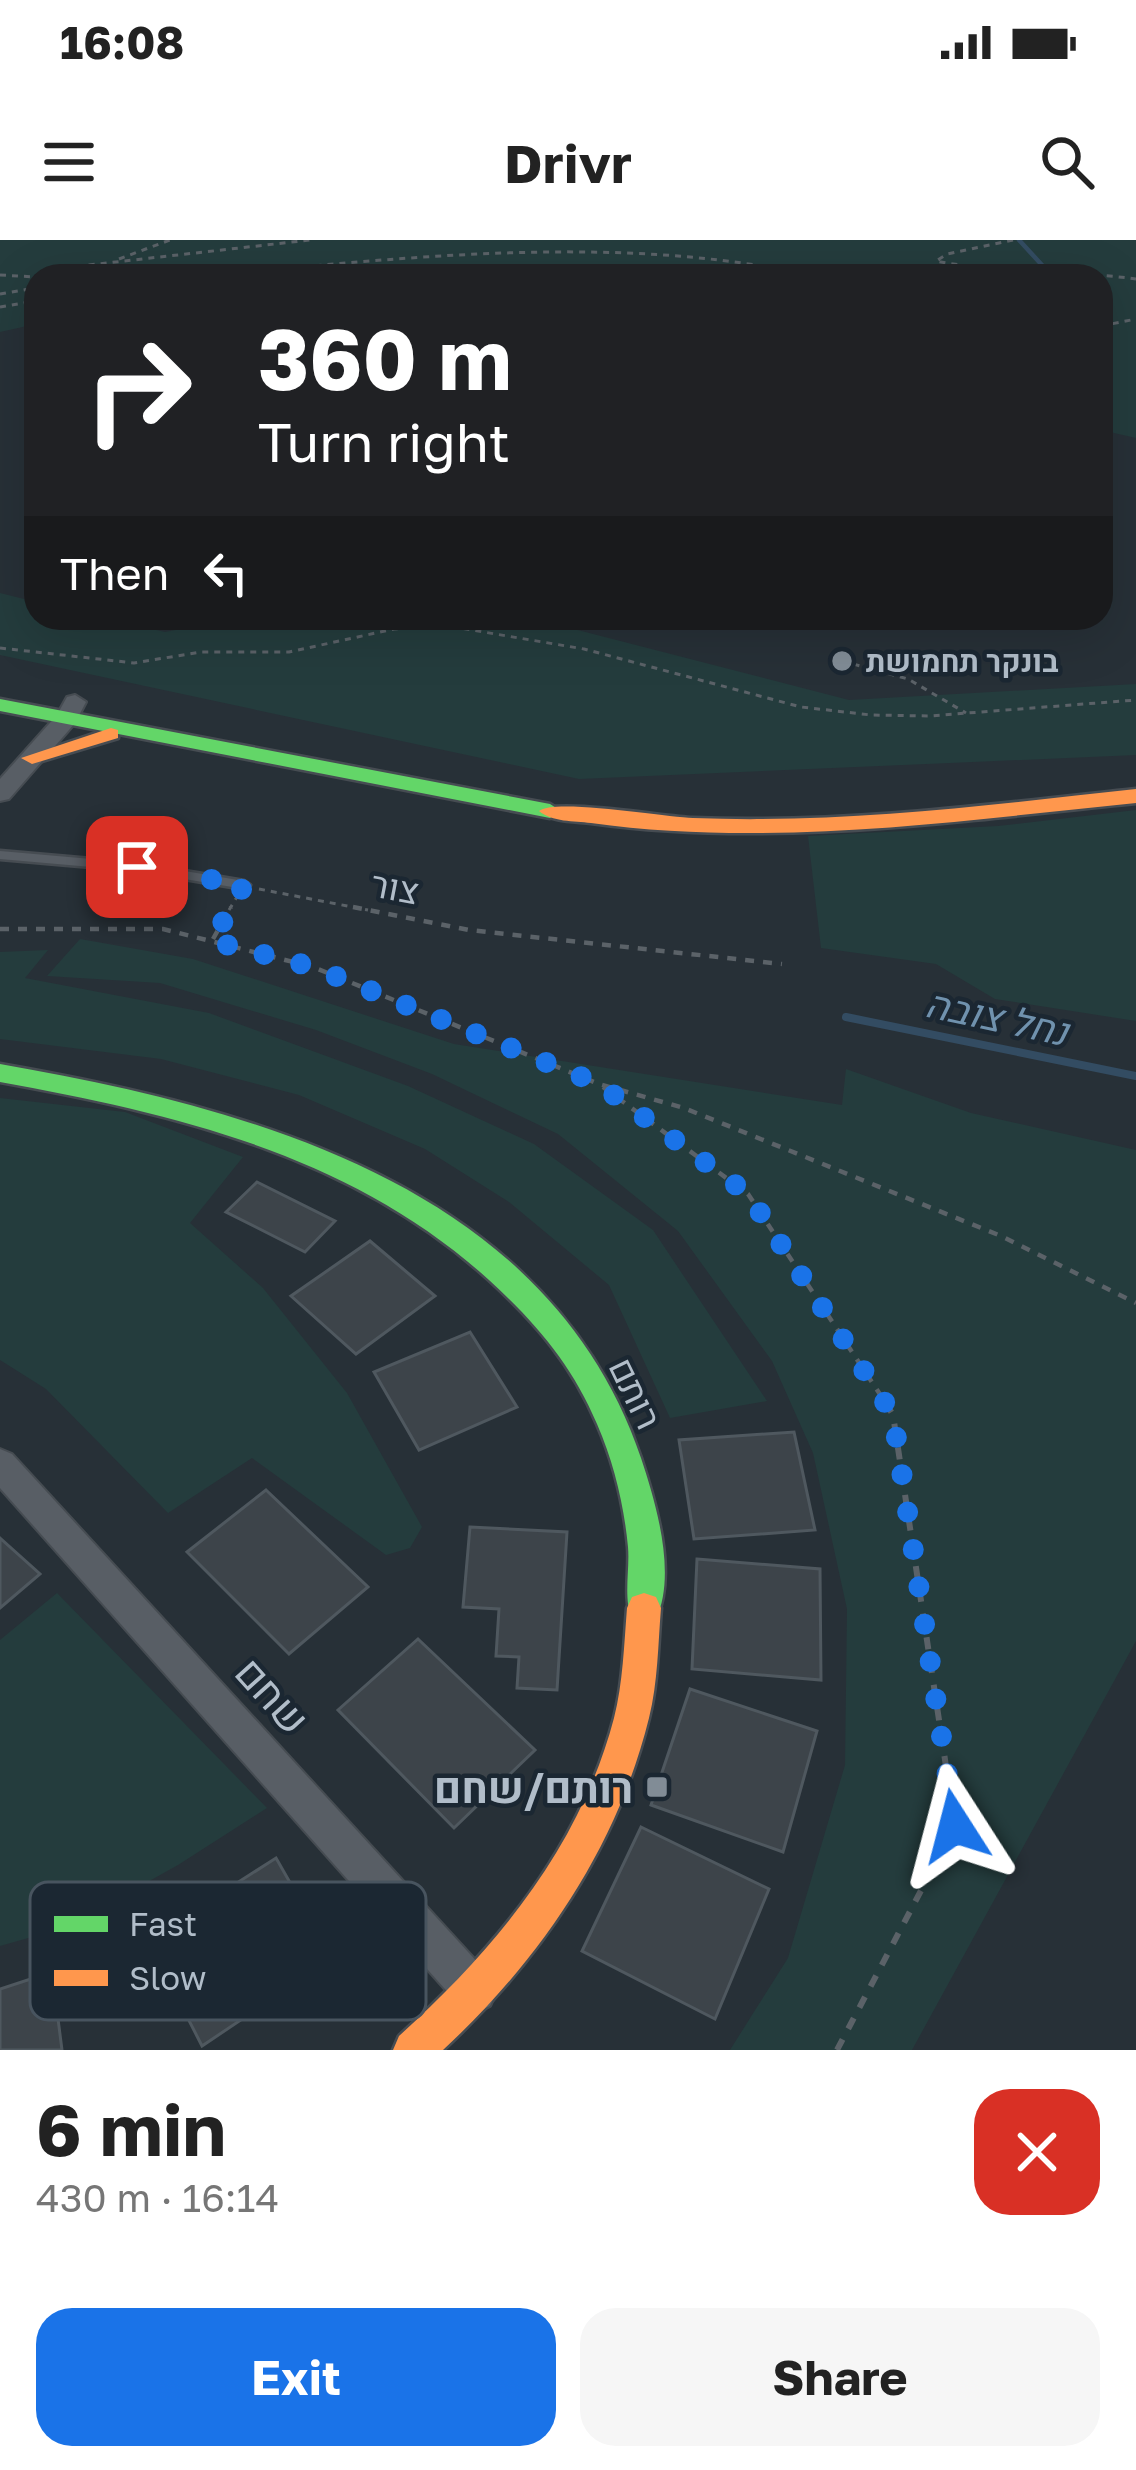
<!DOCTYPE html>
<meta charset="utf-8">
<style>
:root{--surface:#fff;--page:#f6f6f6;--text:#222;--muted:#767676;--accent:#1a73e8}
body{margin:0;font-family:"Golos Text",Heebo,sans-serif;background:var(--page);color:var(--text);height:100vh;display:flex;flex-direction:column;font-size:45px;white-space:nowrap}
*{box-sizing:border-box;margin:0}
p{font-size:39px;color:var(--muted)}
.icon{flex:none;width:66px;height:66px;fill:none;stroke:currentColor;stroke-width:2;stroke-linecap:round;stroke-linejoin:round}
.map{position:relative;height:1810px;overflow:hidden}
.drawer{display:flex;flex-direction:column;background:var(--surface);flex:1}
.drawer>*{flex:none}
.banner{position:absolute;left:24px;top:24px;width:1089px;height:366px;border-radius:36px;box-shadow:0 12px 48px #0002;background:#202124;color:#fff;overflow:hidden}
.pin{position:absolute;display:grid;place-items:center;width:102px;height:102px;color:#fff;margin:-51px;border-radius:24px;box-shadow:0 6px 18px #0006}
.me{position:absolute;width:132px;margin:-66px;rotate:351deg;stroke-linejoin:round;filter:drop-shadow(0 0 9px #0008)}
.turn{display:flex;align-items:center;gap:42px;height:252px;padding:0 36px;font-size:54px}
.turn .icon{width:156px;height:156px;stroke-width:2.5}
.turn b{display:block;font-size:84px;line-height:102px}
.then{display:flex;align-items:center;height:114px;padding:0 36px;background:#0003;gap:24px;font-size:45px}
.round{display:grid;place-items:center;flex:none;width:126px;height:126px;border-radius:36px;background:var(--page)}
.headline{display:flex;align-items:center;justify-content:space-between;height:204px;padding:0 36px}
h1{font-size:72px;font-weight:700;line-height:90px}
.cta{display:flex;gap:24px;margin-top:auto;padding:24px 36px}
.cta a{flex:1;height:138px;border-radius:36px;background:var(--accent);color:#fff;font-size:48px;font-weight:700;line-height:138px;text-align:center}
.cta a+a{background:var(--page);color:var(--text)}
.status{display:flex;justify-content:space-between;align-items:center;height:84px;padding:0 60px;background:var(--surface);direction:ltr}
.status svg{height:33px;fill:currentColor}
header{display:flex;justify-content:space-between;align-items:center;height:156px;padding:0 36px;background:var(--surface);font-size:54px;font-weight:700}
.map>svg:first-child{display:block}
.green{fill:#243c3d}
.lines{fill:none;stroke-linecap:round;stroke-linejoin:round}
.stream-far1{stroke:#334c62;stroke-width:4.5}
.stream{stroke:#334c62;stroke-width:8}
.building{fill:#3d444a;stroke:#4f585f;stroke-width:3}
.lane-casing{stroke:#464c52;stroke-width:5}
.street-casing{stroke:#464c52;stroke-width:4}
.fast-casing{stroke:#464c52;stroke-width:5}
.slow-casing{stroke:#464c52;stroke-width:5}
.path-far2{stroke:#5b6268;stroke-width:3;stroke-dasharray:6 6;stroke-linecap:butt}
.path-far1{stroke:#5b6268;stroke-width:4.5;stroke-dasharray:9 9;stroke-linecap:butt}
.path{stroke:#5b6268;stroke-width:6;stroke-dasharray:12 12;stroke-linecap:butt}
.lane{fill:#585e65;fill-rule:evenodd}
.street{fill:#585e65;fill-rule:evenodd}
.fast{fill:#63d668;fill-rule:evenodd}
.slow{fill:#ff974d;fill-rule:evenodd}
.route{stroke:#1a73e8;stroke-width:21;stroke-dasharray:0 37.8}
.poi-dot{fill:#818c96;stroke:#1b2732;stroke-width:4.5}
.labels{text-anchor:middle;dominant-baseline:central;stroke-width:9;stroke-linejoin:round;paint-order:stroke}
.far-poi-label{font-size:30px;font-weight:bold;fill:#b1bdc9;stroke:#1b2732;text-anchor:start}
.street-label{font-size:36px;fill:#b1bdc9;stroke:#1b2732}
.water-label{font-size:39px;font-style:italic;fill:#7092ae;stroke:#1b2732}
.near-street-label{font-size:42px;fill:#b1bdc9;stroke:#1b2732}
.near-poi-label{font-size:42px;font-weight:bold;fill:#b1bdc9;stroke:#1b2732;text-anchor:end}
.key{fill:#1b2732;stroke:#48545f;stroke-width:3}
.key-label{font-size:33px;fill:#b1bdc9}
</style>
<div class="status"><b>16:08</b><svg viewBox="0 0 49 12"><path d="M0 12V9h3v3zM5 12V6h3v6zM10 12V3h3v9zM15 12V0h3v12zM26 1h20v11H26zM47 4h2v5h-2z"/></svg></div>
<header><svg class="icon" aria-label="menu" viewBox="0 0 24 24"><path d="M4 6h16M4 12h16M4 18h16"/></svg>Drivr<svg class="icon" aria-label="search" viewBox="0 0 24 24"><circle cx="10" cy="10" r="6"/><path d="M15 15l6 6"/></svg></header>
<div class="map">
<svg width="1136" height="1810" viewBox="0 0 1136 1810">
<rect width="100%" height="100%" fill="#273037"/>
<!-- green -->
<g class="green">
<polygon points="0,0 1136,0 1136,198 1101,190 1101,36 36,36 36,84 0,92"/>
<polygon points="0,353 36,362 36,378 104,378 165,392 238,378 531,378 849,460 1136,444 1136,515 579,539 0,415"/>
<polygon points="1136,570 1136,781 995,759 936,724 821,708 808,596 998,586"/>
<polygon points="80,699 193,719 454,804 842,865 846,829 971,873 1136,910 1136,1401 912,1810 730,1810 788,1718 845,1525 847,1369 813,1213 772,1121 678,991 558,894 432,834 316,790 160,743 47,736"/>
<polygon points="48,710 25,738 209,773 408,846 534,904 653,990 767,1161 670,1178 609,1045 509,962 425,909 299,855 161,819 0,799 0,712"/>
<polygon points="0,858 125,872 243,917 190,983 263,1048 347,1153 422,1287 410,1308 386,1315 252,1218 168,1273 46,1149 0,1120"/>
<polygon points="57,1353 267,1568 178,1625 67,1687 0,1706 0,1400"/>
</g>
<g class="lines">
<!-- stream-far1 -->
<polyline class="stream-far1" points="1019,0 1052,36"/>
<!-- stream -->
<polyline class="stream" points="846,777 1136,836"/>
</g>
<!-- building -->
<g class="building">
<polygon points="257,942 335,981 305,1012 226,972"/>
<polygon points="370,1001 435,1056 356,1114 291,1056"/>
<polygon points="470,1092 517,1167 419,1210 374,1132"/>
<polygon points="794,1192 815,1290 694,1299 679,1200"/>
<polygon points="266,1250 368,1347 289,1414 187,1312"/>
<polygon points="470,1287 567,1292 557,1450 517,1448 519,1417 496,1416 499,1369 463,1367"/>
<polygon points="0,1298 40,1334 0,1368"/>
<polygon points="697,1319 820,1329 821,1440 692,1429"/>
<polygon points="418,1399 535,1510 454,1588 338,1470"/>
<polygon points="690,1449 817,1491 783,1612 651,1565"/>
<polygon points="641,1587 769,1649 715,1779 582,1711"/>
<polygon points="276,1618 333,1718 202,1806 148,1700"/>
<polygon points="52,1732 62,1810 0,1810 0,1749"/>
</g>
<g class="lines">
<defs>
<polygon id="lane" points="0,611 137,623 244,641 250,645 244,649 137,631 0,619"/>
<g id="street">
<polygon points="75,455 86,462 75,483 9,559 0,561 0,539 57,475 67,457"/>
<polygon points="0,1209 12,1214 490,1736 497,1751 490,1766 475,1773 460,1766 0,1248"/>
</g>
<g id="fast">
<polygon points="0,459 550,564 561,571 550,578 0,471"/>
<path d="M0,824c252,44 549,122 641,394 15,45 36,116 15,161l-12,4 -12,-4c-9,-21 -2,-49 -4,-72 -4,-42 -14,-84 -31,-123 -25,-59 -60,-100 -108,-144 -136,-124 -312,-166 -489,-198z"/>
</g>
<g id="slow">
<polygon points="111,488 118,490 118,498 32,524 21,518"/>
<path d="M1136,549v14c-180,18 -364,45 -545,20 -17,-2 -39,-1 -52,-12 15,-13 126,6 154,7 148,6 296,-13 443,-29z"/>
<path d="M644,1353l12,4 5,11c-3,36 -3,74 -12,110 -32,130 -109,242 -206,332h-50l6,-14c97,-88 181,-189 215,-318 9,-35 10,-73 13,-110l5,-11z"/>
</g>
</defs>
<!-- lane casing -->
<use href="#lane" class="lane-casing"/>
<!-- street casing -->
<use href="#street" class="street-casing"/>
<!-- fast casing -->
<use href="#fast" class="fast-casing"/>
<!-- slow casing -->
<use href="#slow" class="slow-casing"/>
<!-- path-far2 -->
<g class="path-far2">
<path d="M1013,0l-66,14 -11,7c67,13 133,9 200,18"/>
<polyline points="119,19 170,0"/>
<polyline points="0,35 36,37"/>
<polyline points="42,36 89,25 310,0"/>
<polyline points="84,36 102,24"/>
<path d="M184,36c43,-6 85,-6 128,-10 166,-15 340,-26 503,10"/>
<polyline points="0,54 36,48"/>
<polyline points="0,67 36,61"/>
<polyline points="1101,86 1136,79"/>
<polyline points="0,408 134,423 201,412 289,412 394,389 448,386 584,409 801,467 871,475 929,476 1136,460"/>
<polyline points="842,421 908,439 966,473"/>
<polyline points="259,649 368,670"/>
<polyline points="229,670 237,657"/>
</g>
<!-- path-far1 -->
<g class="path-far1">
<polyline points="353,667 469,690 782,724"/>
<polyline points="0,689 163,689 313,727 599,844 684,868 1001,996 1136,1063"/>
<polyline points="213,699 231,667"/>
<polyline points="603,847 748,954 887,1165"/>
</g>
<!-- path -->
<polyline class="path" points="837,1810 955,1586 893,1175 885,1162"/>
<!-- lane -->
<use href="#lane" class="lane"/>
<!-- street -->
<use href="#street" class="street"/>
<!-- fast -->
<use href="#fast" class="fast"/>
<!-- slow -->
<use href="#slow" class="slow"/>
</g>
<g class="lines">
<!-- route -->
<polyline class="route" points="137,627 244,645 212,701 313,727 599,844 748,954 893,1175 955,1586"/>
</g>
<!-- markers -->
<g class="poi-dot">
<circle cx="842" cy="421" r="12"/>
<rect x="645" y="1535" width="24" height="24" rx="6"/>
</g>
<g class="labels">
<!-- far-poi labels -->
<g class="far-poi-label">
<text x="866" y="421">בונקר תחמושת</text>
</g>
<!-- street labels -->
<g class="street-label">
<text transform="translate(395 647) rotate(11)">צור</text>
<text transform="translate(636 1153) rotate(64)">רותם</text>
</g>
<!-- water labels -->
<g class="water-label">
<text transform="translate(997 777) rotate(12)">נחל צובה</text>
</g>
<!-- near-street labels -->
<g class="near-street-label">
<text transform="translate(273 1455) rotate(48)">שחם</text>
</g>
<!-- near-poi labels -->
<g class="near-poi-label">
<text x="633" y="1547">רותם/שחם</text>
</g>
</g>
<!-- legend -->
<rect x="30" y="1642" width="396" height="138" rx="18" class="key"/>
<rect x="54" y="1676" width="54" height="16" fill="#63d668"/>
<rect x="54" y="1730" width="54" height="16" fill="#ff974d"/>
<g class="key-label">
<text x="129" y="1696">Fast</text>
<text x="129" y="1750">Slow</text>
</g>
</svg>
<div class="pin" style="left:137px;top:627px;background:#d93025"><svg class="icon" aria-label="arrive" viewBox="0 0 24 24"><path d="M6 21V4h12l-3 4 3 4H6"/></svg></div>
<svg class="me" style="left:955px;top:1586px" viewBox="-20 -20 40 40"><path d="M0-17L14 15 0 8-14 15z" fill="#1a73e8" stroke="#fff" stroke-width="4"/></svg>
<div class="banner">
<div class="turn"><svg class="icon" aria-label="right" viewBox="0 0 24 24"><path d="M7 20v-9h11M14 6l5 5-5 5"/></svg><div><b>360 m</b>Turn right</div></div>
<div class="then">Then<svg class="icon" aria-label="left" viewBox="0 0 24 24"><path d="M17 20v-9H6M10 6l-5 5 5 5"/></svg></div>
</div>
</div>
<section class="drawer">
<div class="headline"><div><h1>6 min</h1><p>430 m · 16:14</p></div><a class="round" style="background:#d93025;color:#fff"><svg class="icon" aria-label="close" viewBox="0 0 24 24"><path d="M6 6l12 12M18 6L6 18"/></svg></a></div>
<div class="cta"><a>Exit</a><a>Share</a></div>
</section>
